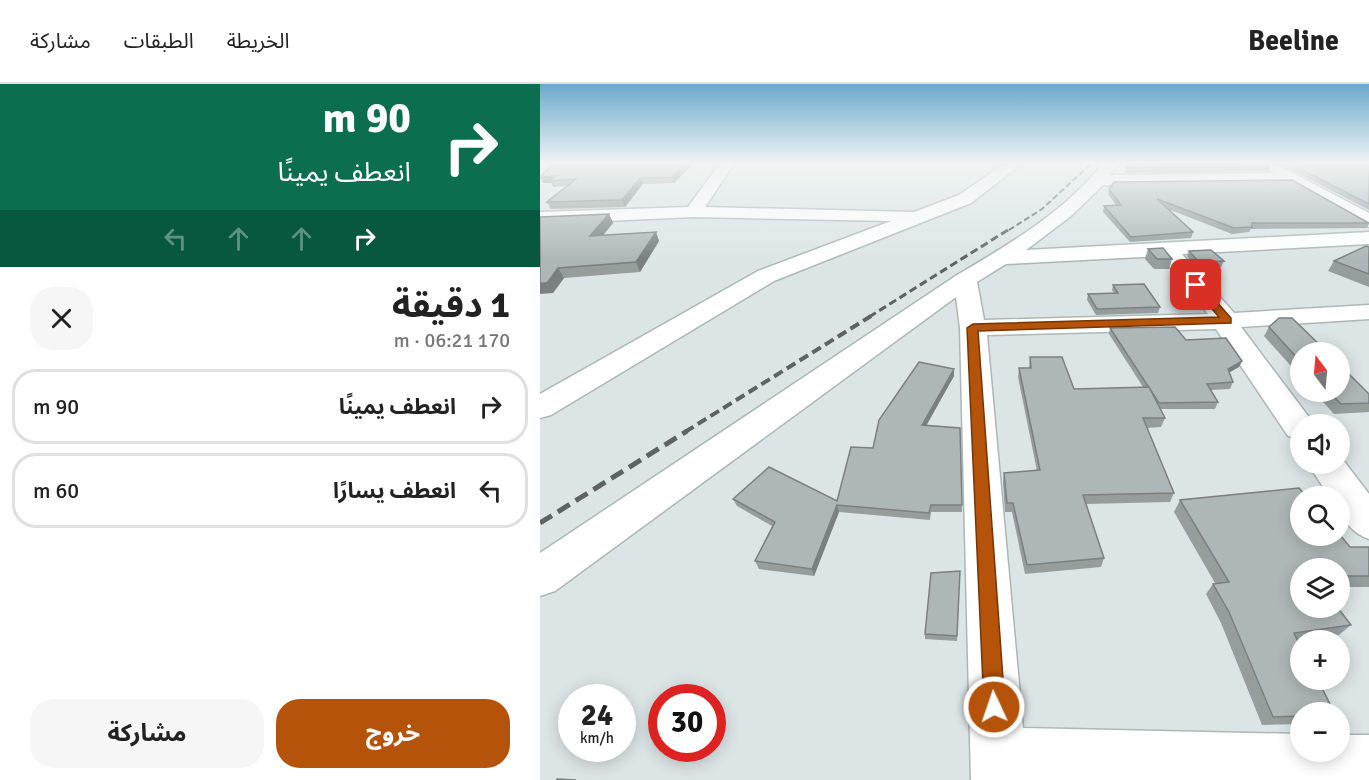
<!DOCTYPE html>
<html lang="ar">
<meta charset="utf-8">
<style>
:root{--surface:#fff;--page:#f6f6f6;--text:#222;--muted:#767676;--line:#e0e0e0;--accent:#b45309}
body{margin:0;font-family:Signika,"Noto Sans Arabic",sans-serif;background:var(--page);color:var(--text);direction:rtl;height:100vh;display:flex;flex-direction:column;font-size:22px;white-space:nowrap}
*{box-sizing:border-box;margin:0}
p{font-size:20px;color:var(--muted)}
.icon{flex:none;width:33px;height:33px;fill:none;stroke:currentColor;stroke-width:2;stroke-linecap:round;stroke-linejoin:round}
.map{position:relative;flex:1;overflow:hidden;direction:ltr}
.details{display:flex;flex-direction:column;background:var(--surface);width:540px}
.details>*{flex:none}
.guide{background:#0b6e4f;color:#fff;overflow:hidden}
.needle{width:39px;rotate:344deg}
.tools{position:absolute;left:750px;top:258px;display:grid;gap:12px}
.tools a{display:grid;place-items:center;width:60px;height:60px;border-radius:50%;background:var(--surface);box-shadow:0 3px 15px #0003;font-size:30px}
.speed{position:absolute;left:18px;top:600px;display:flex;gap:12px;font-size:30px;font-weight:700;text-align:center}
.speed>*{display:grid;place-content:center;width:78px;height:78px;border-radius:50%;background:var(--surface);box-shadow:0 3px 15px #0003;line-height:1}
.speed small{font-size:15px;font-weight:400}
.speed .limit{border:9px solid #d22;background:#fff;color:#111}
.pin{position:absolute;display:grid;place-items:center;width:51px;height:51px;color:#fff;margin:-26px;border-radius:12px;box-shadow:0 3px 9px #0006}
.me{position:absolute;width:66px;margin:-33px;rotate:357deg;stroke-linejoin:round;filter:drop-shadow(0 0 4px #0008)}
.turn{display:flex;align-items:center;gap:21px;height:126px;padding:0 30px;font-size:27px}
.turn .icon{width:78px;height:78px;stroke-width:2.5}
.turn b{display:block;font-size:42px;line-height:51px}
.lanes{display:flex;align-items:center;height:57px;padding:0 30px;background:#0003;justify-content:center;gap:30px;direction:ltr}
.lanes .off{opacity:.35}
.round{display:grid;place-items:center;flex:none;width:63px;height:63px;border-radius:24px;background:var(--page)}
.head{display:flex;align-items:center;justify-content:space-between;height:102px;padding:0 30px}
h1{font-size:36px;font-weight:700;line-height:45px}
.button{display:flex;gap:12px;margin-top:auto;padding:12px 30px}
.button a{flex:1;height:69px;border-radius:24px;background:var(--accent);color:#fff;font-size:24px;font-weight:700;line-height:69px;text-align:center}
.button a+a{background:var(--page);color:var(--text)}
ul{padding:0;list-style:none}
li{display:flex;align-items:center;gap:18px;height:75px;margin:0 12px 9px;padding:0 18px;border:3px solid var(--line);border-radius:24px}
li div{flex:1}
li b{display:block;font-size:22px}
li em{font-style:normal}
header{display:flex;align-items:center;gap:36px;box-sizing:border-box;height:84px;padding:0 30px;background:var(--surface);border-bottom:2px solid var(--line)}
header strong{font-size:28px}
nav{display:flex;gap:33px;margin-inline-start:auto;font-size:21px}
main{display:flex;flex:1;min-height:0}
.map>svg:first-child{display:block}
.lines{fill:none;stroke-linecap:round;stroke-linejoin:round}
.minor-casing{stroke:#aeb7b7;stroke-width:3}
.minor{fill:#fff;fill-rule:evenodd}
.rail-far3{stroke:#5d6262;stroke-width:2;stroke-dasharray:6 3;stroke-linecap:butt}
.rail-far2{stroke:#5d6262;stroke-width:3;stroke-dasharray:8 4;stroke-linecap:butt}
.rail-far1{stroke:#5d6262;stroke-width:4;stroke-dasharray:10 5;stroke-linecap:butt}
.rail{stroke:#5d6262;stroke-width:5;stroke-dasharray:14 7;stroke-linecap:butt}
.wall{fill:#969d9d}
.shaded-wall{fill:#7a8080}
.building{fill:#aeb7b7;stroke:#7a8080;stroke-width:1.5}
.route{fill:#b45309;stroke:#753606;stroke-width:1.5}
</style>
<header>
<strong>Beeline</strong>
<nav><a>الخريطة</a><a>الطبقات</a><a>مشاركة</a></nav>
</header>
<main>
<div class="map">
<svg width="829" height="696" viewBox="0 0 829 696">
<rect width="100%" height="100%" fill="#dce5e6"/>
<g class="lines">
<defs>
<g id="minor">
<polygon points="181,78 195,78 165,123 374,128 419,111 467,78 484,78 431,119 234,197 11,331 0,334 0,310 218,187 351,137 153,133 0,140 0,128 148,123"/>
<path d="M564,78h15l-9,13 164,-2 -7,-6 7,-4 95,50v14l-79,-44 -187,2 -32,31 -45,34 343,-18v12l-187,10 52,59 135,-8v14l-128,8 73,97h-14v15l-12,-3 -72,-107 -229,6 36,393 277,6v18h40v-17h29v45h-398l-11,-452 -4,-31 -401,294 -15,5v-43l417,-278c53,-31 109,-64 147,-113zM621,172l47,58 -224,6 -7,-38 29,-18z"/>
<path d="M800,372l29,38v45c-20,-7 -29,-22 -29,-43h-11l-21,-32h32z"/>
</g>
</defs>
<!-- minor casing -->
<use href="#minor" class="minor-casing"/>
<!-- minor -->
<use href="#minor" class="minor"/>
<!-- rail-far3 -->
<polyline class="rail-far3" points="469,146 502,125 553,78"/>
<!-- rail-far2 -->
<polyline class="rail-far2" points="329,233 471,144"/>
<!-- rail-far1 -->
<polyline class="rail-far1" points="145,348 331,232"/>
<!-- rail -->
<polyline class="rail" points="0,439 147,347"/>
</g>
<!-- wall -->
<g class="wall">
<polygon points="15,78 155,78 134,99 103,100 85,123 11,125 7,118 27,102 13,103 11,99 3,99"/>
<polygon points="592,78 733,78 729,80 730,83 728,87 585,89 586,84"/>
<polygon points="737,78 829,78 829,126"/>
<polygon points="569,105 829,138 829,140 827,144 711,145 709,148 692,150 628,125 653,148 651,154 590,158 563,128 564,122 576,121 568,110"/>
<polygon points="69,130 73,139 63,151 116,148 119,157 100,188 24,194 13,209 0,133"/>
<polygon points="829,163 829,203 788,187 794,177"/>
<polygon points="608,165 632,175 629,185 614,185 605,175"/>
<polygon points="649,167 684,177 681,183 657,184 647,172"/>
<polygon points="573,201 620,223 618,229 556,231 547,216 548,210 574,209 572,206"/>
<polygon points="729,243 760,268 760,292 724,252"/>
<polygon points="570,244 646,256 702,277 699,283 689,288 693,298 690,305 671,306 678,318 675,325 620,325 625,334 621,343 607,344 634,409 630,418 546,420 564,474 561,483 485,490 472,428 465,428 463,398 464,389 497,387 478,293 479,284 489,284 490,273 534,305 603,303 569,250"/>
<polygon points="414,292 386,342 420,344 422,428 391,428 390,436 299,428 274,492 219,485 215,477 232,442 197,422 193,415 297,417 333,364"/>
<polygon points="774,308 800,308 829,310 829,328 794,330"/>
<polygon points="640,416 810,463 829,463 829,503 800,503 800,484 760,484 811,541 799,551 758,557 760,640 722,641 681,539 666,510 673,500 675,499 634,428"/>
<polygon points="420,487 417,557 385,555 385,550"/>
</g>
<!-- shaded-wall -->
<g class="shaded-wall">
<polygon points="147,78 155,78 134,99 132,93"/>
<polygon points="16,92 10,97 11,99 3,99 0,93"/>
<polygon points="100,94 103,100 85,123 82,116"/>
<polygon points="69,130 73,139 55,161 50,152"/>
<polygon points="116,148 119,157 100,188 96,178"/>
<polygon points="18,184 24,194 13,209 0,210 0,199"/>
<polygon points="702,277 699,283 685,291 688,285"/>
<polygon points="414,285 414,292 382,349 382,341"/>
<polygon points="297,421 299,428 274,492 272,485"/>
</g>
<!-- building -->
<g class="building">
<polygon points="15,78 147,78 132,93 100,94 82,116 7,118 36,95 10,97 16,92 0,93"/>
<polygon points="592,78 728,78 730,83 586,84"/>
<polygon points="747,78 829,78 829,120"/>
<polygon points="752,96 829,139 712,139 712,143 694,144 617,115 653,148 591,153 564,122 581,121 569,105 574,98"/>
<polygon points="69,130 50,152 116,148 96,178 18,184 7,199 0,199 0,133"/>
<polygon points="826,162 829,163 829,190 794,177"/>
<polygon points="623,164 632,175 617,175 608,165"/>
<polygon points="671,166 684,177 659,178 649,167"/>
<polygon points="604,200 620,223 557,225 548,210 578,209 573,201"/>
<polygon points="739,234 752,234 787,268 760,268 760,277 729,243"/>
<polygon points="635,243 646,256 686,254 702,277 688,285 693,298 667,300 678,318 619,319 570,244"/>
<polygon points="490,273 522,273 534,305 609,303 625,334 603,334 634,409 543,411 564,474 487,481 473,419 467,419 464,389 500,386 479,284 491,284"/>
<polygon points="379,278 414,285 382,341 420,344 422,421 391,421 389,429 297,421 272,485 215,477 235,438 193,415 229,383 297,417 311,363 333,364 339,336"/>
<polygon points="800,281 829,310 829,319 801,320 789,308 800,308"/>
<polygon points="759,404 766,412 760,412 760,452 800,452 800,451 810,463 829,463 829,492 800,492 800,484 760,484 760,524 798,524 811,541 754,549 760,562 760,596 778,596 794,628 760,628 760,632 733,633 689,528 673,500 689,498 640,416"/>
<polygon points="420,487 417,552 385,550 391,489"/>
<polygon points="17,695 36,696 17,696"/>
</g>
<!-- sky -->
<linearGradient id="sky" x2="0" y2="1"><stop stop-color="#6aa9ca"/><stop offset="0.45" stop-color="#eff3f4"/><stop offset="1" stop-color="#eff3f4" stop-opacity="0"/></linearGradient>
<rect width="829" height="175" fill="url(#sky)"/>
<!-- route -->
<polygon class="route" points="653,199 660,199 691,234 691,239 438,247 465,623 462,631 454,634 447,631 444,623 427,244 433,240 679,233 653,203"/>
</svg>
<div class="tools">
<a><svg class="needle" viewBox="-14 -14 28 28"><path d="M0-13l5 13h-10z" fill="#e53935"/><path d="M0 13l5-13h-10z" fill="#767676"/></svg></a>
<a><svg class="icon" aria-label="sound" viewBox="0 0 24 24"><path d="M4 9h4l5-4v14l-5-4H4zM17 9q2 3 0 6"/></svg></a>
<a><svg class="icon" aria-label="search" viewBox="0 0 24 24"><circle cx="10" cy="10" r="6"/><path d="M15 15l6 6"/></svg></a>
<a><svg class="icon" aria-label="layers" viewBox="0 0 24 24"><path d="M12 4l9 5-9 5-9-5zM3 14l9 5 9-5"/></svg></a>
<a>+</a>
<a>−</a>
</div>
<div class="speed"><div>24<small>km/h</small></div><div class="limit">30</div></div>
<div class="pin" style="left:656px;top:201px;background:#d93025"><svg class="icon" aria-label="arrive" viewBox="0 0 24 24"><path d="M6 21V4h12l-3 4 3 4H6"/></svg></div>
<svg class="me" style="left:454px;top:623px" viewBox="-20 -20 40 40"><circle r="17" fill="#b45309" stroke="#fff" stroke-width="3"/><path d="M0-11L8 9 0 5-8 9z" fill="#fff"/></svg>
</div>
<section class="details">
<div class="guide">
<div class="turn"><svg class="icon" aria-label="right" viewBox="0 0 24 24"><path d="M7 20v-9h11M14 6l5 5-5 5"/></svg><div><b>90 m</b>انعطف يمينًا</div></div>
<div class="lanes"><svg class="icon off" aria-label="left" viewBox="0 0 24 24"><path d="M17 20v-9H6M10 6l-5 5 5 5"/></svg><svg class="icon off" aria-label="ahead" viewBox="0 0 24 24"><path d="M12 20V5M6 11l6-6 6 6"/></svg><svg class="icon off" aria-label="ahead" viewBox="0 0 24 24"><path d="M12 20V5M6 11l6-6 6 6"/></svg><svg class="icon" aria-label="right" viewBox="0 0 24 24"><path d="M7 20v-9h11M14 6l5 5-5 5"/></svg></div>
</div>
<div class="head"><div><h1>1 دقيقة</h1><p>170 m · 06:21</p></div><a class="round"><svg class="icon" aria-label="close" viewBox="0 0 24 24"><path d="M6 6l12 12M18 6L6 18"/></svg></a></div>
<ul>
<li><svg class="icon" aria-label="right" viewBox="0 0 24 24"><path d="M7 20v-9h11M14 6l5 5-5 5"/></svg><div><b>انعطف يمينًا</b></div><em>90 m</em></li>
<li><svg class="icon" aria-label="left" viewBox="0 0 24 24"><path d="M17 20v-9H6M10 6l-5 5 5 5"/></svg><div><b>انعطف يسارًا</b></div><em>60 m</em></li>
</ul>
<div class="button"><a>خروج</a><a>مشاركة</a></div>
</section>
</main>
